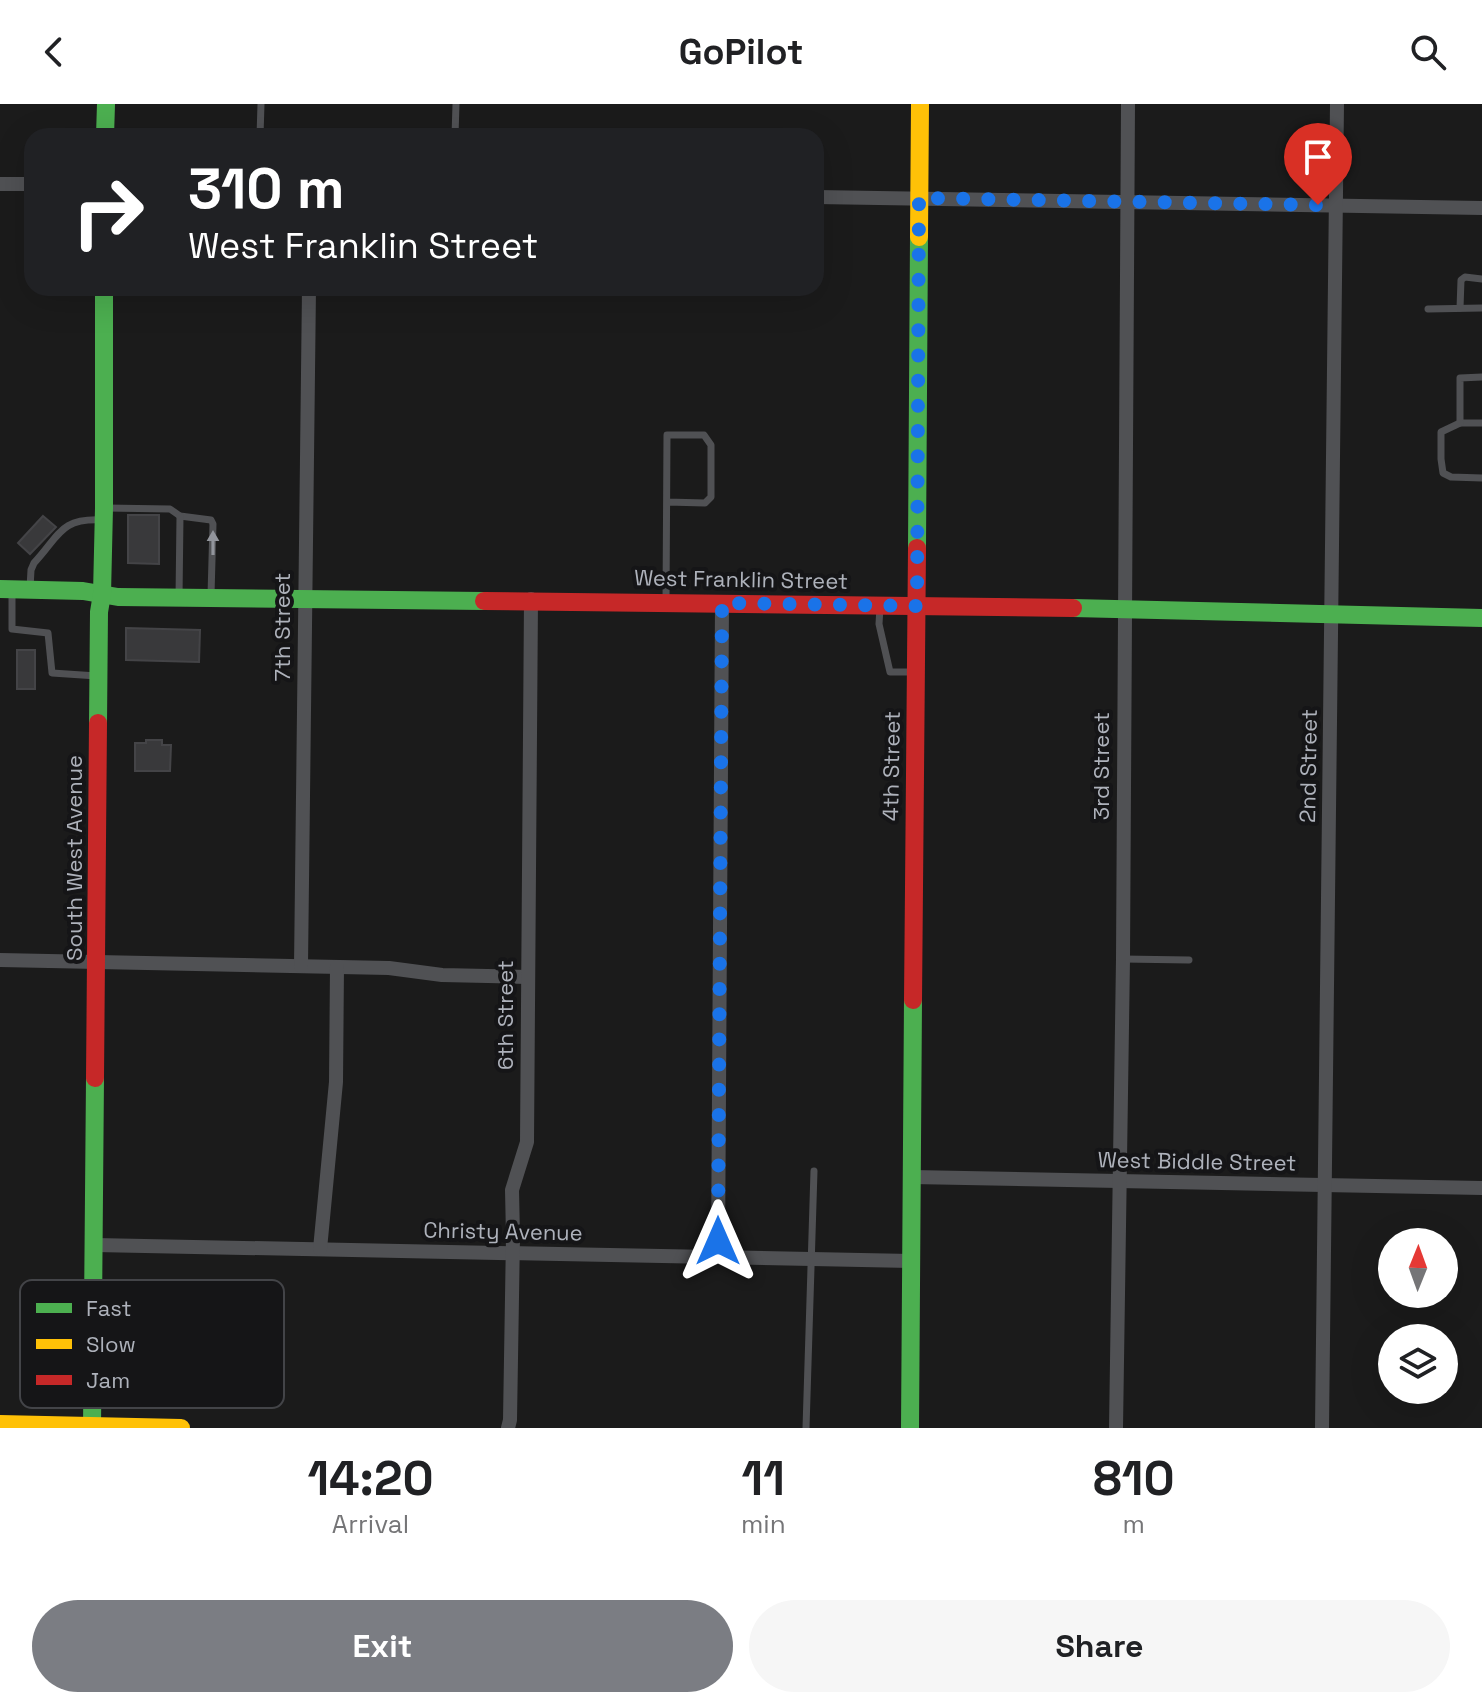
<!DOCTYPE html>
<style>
:root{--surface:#fff;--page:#f6f6f6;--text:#202124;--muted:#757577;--accent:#7b7d83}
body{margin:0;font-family:"Space Grotesk",sans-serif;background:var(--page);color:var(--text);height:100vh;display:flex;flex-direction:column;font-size:30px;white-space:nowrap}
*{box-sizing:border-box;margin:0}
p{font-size:26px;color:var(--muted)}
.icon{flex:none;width:44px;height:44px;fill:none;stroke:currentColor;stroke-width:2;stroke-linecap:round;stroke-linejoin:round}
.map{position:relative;height:1324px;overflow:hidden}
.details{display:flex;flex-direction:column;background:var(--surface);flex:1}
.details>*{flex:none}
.hud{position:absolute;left:24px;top:24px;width:800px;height:168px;border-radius:24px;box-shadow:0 8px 32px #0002;background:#202124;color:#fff;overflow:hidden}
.needle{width:52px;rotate:1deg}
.controls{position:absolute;left:1378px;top:1124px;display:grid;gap:16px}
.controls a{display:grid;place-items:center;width:80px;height:80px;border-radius:50%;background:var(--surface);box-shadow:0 8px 32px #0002;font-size:40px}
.pin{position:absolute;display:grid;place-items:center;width:68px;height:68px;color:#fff;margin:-82px -34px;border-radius:50% 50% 50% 0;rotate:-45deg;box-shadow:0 0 8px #0007}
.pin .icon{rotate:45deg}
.me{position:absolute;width:88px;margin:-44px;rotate:0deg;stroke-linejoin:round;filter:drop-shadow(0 0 6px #0008)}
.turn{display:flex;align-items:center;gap:28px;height:168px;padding:0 32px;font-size:36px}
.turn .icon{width:104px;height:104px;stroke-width:2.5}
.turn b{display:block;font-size:56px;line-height:68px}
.eta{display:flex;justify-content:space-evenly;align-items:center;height:136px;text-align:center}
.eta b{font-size:48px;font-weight:600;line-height:56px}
.cta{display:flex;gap:16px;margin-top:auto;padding:16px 32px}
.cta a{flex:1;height:92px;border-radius:48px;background:var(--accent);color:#fff;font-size:32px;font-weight:600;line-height:92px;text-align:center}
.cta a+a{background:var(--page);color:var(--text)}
header{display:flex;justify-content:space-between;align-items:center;height:104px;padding:0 32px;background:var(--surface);font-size:36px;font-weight:600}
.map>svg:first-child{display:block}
.building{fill:#39393b;stroke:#444447;stroke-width:2}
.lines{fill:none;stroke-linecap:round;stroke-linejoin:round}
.lane{stroke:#505154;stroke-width:7}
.street{stroke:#505154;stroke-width:14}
.fast{stroke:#4caf50;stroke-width:18}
.slow{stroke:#ffc107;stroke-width:18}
.jam{stroke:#c62828;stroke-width:18}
.oneway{fill:#92959c}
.route{stroke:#1a73e8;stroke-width:14;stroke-dasharray:0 25.2}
.labels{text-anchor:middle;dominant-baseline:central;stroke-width:8;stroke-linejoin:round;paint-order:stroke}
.street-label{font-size:22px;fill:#aeb2bb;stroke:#151517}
.key{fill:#151517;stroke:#434448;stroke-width:2}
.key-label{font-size:22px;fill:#aeb2bb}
</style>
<header><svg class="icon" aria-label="back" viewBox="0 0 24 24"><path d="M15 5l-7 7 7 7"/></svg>GoPilot<svg class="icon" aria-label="search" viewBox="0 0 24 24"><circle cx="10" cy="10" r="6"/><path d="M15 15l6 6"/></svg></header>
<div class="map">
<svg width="1482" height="1324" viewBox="0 0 1482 1324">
<rect width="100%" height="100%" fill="#1b1b1b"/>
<!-- building -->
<g class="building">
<polygon points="128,411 159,411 159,460 128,459"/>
<polygon points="43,412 56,423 30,450 18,439"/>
<polygon points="126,524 200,526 199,558 126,556"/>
<rect x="17" y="546" width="18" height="39"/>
<polygon points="146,636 162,636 162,641 171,641 170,667 135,667 135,639 146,639"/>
</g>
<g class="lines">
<!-- lane -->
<g class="lane">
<polyline points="260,32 261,0"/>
<polyline points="455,32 456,0"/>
<polyline points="1460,204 1461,176 1465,173 1482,175"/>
<polyline points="1428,205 1482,204"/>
<polyline points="1482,273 1460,274 1460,319 1482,319"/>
<polyline points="1460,319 1441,328 1441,355 1443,369 1451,373 1482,374"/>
<polyline points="106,404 170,405 180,412 211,416 213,420 211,491"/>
<path d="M30,484l1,-18 3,-7c26,-28 26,-45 68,-43"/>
<polyline points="12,488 12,525 48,529 52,569 97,572"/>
<polyline points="179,494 180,412"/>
<polyline points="666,497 667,331 704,331 711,341 711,393 705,399 667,398"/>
<polyline points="880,503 879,520 890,568 916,568"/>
<polyline points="1123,855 1189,856"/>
<polyline points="806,1324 814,1067"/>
</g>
<!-- street -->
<g class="street">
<polyline points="0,80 32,80"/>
<polyline points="816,93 1482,104"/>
<polyline points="0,856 389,864 442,871 527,873"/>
<polyline points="301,862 309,184"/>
<polyline points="912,1073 1482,1084"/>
<polyline points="95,1141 911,1157"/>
<polyline points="320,1145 336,978 337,863"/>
<polyline points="718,1152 722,499"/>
<polyline points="508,1324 510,1316 513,1132 512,1086 527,1038 531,495"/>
<polyline points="1116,1324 1123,855 1128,0"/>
<polyline points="1322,1324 1337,0"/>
</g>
<!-- fast -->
<g class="fast">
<polyline points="105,32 106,0"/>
<polyline points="917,444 919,133"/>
<polyline points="0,485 83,487 118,493 484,497"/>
<polyline points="1073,504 1482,514"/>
<polyline points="98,619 99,508 102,490 104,404 104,184"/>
<polyline points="92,1324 95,974"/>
<polyline points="910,1324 913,896"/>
</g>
<!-- slow -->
<g class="slow">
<polyline points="919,133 920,0"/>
<polyline points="0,1320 181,1324"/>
</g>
<!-- jam -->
<g class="jam">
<polyline points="484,497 1073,504"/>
<polyline points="913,896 917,444"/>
<polyline points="95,974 98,619"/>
</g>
</g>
<!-- one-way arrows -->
<defs><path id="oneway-solid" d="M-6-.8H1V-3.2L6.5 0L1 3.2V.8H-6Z" transform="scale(2)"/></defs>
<use class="oneway" href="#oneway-solid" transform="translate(213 439) rotate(-90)"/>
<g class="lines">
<!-- route -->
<polyline class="route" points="718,1137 722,499 917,502 919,94 1318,101"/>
</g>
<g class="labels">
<!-- street labels -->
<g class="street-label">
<text transform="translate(741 475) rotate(1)">West Franklin Street</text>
<text transform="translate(282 523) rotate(-90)">7th Street</text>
<text transform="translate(891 662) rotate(-89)">4th Street</text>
<text transform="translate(1101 662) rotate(-90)">3rd Street</text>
<text transform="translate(1308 662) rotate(-89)">2nd Street</text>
<text transform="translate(74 754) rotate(-90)">South West Avenue</text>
<text transform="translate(505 911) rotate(-90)">6th Street</text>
<text transform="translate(1197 1057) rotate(1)">West Biddle Street</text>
<text transform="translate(503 1127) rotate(1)">Christy Avenue</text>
</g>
</g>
<!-- legend -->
<rect x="20" y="1176" width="264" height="128" rx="12" class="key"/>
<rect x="36" y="1199" width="36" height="10" fill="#4caf50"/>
<rect x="36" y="1235" width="36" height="10" fill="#ffc107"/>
<rect x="36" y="1271" width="36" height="10" fill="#c62828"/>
<g class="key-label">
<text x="86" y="1212">Fast</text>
<text x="86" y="1248">Slow</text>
<text x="86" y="1284">Jam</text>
</g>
</svg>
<div class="controls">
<a><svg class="needle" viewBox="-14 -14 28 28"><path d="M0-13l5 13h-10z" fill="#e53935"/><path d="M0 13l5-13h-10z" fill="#757577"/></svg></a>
<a><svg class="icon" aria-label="layers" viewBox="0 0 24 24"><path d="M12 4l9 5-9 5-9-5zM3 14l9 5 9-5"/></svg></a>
</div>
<div class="pin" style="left:1318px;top:101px;background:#d93025"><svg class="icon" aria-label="arrive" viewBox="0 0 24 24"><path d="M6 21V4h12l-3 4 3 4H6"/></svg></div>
<svg class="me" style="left:718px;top:1137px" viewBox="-20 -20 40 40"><path d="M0-17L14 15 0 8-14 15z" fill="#1a73e8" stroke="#fff" stroke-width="4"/></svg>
<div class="hud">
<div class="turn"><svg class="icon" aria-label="right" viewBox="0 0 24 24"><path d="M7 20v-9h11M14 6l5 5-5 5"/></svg><div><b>310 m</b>West Franklin Street</div></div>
</div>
</div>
<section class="details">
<div class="eta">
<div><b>14:20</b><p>Arrival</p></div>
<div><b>11</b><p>min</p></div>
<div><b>810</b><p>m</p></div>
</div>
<div class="cta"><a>Exit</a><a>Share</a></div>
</section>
